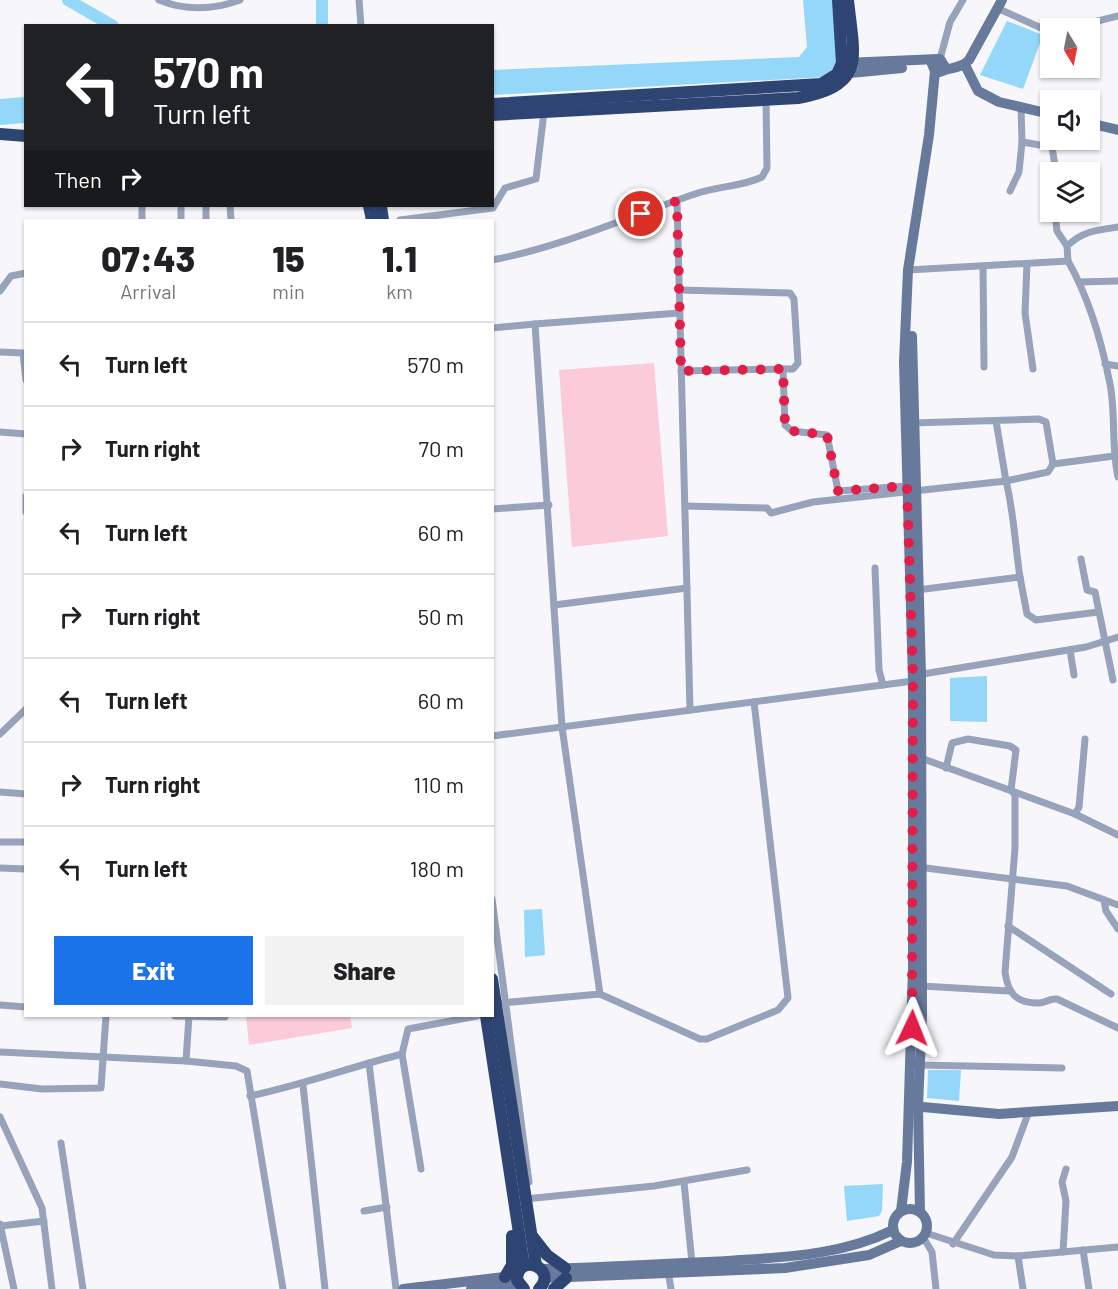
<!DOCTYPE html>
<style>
:root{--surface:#fff;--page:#f2f2f2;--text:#202124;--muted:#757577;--line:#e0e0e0;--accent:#1a73e8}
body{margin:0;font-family:Barlow,sans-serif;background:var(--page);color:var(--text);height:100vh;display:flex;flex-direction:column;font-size:22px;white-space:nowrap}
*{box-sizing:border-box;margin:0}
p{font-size:20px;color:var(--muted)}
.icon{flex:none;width:33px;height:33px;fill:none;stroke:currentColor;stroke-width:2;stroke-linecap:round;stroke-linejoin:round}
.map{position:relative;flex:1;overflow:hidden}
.panel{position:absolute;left:24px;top:219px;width:470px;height:798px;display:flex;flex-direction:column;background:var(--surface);border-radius:0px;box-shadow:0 2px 4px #0004}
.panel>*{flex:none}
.top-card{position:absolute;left:24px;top:24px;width:470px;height:183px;border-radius:0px;box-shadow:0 2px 4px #0004;background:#202124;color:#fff;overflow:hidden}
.needle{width:39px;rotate:170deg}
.controls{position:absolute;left:1040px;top:18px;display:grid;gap:12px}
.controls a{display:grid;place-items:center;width:60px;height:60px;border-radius:0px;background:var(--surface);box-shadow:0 2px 4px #0004;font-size:30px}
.pin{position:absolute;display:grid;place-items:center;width:51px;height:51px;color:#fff;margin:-26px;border:3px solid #fff;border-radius:50%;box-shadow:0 2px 6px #0007}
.me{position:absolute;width:66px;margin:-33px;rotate:2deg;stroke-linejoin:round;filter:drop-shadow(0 0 4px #0008)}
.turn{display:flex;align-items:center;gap:21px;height:126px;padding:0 30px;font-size:27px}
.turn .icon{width:78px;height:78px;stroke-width:2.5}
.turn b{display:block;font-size:42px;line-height:51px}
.then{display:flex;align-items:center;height:57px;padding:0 30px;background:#0003;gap:12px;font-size:22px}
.eta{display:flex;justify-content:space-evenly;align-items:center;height:102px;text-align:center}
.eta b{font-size:36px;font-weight:800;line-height:42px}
.button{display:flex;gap:12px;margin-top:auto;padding:12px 30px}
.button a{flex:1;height:69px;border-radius:0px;background:var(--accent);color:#fff;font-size:24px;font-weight:800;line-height:69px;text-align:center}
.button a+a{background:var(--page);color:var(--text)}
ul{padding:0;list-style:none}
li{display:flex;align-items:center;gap:18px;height:84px;padding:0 30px;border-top:2px solid var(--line)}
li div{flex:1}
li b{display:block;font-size:22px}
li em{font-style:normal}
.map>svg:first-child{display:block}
.green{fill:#fbcbda}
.water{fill:#94d7f9}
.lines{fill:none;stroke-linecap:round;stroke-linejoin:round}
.river{stroke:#94d7f9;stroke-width:12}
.street{stroke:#96a3ba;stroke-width:7}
.secondary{stroke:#687a9c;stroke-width:10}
.highway{stroke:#2e4472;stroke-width:12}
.route{stroke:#e11d48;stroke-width:10;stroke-dasharray:0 18}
</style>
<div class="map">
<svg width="1118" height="1289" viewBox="0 0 1118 1289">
<rect width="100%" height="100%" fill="#f7f6fb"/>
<!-- green -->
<g class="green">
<polygon points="654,363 668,536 572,547 559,370"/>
<polygon points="246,1016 350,1016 352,1028 249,1045"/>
</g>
<!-- water -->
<g class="water">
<path d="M803,0h31c2,24 13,62 -9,77l-333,18v-25l307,-13 8,-10z"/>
<polygon points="1007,21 1043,35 1023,89 980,75"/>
<polygon points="25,97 25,123 0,125 0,99"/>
<polygon points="987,676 987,722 950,721 950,678"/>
<polygon points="542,909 545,955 525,957 524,910"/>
<polygon points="928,1070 961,1070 959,1101 927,1098"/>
<polygon points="883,1184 882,1211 879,1216 847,1221 844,1186"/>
</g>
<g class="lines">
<!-- river -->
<g class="river">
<polyline points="68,0 113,26"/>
<polyline points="322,0 322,26"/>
</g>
<!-- street -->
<g class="street">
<path d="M159,0c27,11 54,10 81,0"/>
<polyline points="359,0 361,26"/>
<polyline points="997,8 1050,32"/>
<polyline points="1070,28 1118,16"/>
<polyline points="940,59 950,22 963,0"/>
<polyline points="1022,142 1052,147"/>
<polyline points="1056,172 1052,147 1057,140"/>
<polyline points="1010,191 1019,172 1022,142 1021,107"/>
<polyline points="677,201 690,710"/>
<polyline points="142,206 142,220"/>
<polyline points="181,206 181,220"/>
<polyline points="230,206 231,220"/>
<polyline points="1055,212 1057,231 1067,246"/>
<polyline points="206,220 206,206"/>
<polyline points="400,220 493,208 505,188 536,179 544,112"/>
<path d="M492,260c70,-13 135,-43 203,-66 21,-8 47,-7 67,-17l5,-9 -1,-68"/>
<path d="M1068,261c21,37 34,82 42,123 6,31 1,62 8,93"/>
<polyline points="1027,264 1025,313 1033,369"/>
<polyline points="983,266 984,367"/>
<path d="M908,270l160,-9 -1,-15c16,-15 30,-16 51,-19"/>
<polyline points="1080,282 1118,281"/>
<polyline points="679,290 790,293 794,299 798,363 793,369 783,369 681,371"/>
<polyline points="0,291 11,276 26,273"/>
<polyline points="679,313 535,324 562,727 600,994 700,1039 707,1039 778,1010 788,998 754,702"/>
<polyline points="492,328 535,324"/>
<polyline points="0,352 23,353 26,380"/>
<polyline points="1105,364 1118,366"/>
<polyline points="783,369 785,425 792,431 827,435 838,491 907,486"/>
<polyline points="913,423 1039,419 1046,422 1053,464 1048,472 1006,481 996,421"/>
<polyline points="0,432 26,434"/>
<polyline points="1053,464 1114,456"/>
<polyline points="26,496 26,512"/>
<path d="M685,506l82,2 4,5 42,-11 193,-21c8,32 9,64 14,96l-103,13"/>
<polyline points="492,509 549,505"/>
<polyline points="1081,559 1087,590 1095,592 1113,680"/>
<polyline points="875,568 879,670 883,685"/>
<polyline points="1020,577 1027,614 1036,620 1098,612"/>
<polyline points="554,605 687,588"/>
<polyline points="1070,650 1074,675"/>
<polyline points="917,675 1086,647 1118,637"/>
<polyline points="0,734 26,709"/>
<polyline points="492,736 913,681"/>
<polyline points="921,758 1075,814 1118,835"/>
<path d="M946,768l6,-25 16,-4 42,7 6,4 -5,40 4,5v53l-10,124c3,21 10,31 34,31 7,0 10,-5 18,-4l61,29"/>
<polyline points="0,792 26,794"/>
<polyline points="1075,814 1079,807 1085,739"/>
<polyline points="0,842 26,842"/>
<polyline points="918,867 1067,886 1118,905"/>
<polyline points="0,868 26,869"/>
<polyline points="492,899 529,1182"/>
<polyline points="1104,900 1106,911 1118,929"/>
<polyline points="1008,926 1111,994"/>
<polyline points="921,986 1009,991"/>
<polyline points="501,1003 600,994"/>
<polyline points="0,1005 26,1007"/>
<polyline points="175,1016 225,1017"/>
<polyline points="0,1052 186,1061 236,1066 247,1071 283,1289"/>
<polyline points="402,1054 421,1169"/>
<polyline points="186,1061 189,1016"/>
<polyline points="369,1063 396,1289"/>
<polyline points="916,1065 1062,1068"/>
<polyline points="0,1084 42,1089 101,1088 106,1016"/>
<polyline points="303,1085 325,1289"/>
<path d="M250,1096c52,-11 101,-29 152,-42l6,-25 69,-13"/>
<polyline points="0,1117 42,1208 52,1289"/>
<polyline points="61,1143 83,1289"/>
<polyline points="684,1182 692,1263"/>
<polyline points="525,1199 654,1186 747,1170"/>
<polyline points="364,1211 387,1207"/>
<polyline points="0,1224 14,1289"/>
<polyline points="1,1226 44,1221"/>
<polyline points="926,1233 994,1255 1018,1256 1118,1247"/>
<polyline points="923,1237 932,1252 936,1289"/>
<polyline points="953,1244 1012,1157 1028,1114"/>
<polyline points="1083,1250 1089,1289"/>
<polyline points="1063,1252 1066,1201 1062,1182 1066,1169"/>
<polyline points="1018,1256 1023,1289"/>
<polyline points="668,1271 671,1289"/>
</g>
<!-- secondary -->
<g class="secondary">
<polyline points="845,63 938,59"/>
<polyline points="965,65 978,91 999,102 1050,114"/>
<path d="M945,67l-5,-8 -8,5 3,7 5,1c9,-5 21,-3 29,-12l33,-60"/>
<polyline points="840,74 902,68"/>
<polyline points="1089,123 1118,130"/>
<polyline points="912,336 921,675 922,1015 918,1106 920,1212"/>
<polyline points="912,1106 999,1114 1118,1106"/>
<circle cx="910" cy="1226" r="17"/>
<polyline points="901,1211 907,1162 913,968 913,681 904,362 908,270 929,135 935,71"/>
<path d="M542,1269c62,-2 123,-5 185,-8 57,-4 113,-5 166,-31"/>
<polyline points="545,1278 785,1268 869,1255 901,1241"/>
<polyline points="403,1289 513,1276"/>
<polyline points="471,1289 519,1284"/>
</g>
<!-- highway -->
<g class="highway">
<polyline points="492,104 821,84 837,74 842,63 838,0"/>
<path d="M492,115l306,-17c69,-13 56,-39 50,-98"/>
<polyline points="0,134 26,136"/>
<polyline points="369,206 372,220"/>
<polyline points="381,206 383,220"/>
<polyline points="492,979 536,1265"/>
<polyline points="486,1016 524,1266"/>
<polyline points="532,1236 547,1255 565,1268"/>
<polyline points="505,1277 512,1265 512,1236"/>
<path d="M524,1289l-7,-9c1,-29 42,-11 22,9"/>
<polyline points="554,1289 566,1278"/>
</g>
</g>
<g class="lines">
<!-- route -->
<polyline class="route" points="641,214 677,201 681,371 783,369 785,425 792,431 827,435 838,491 907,486 913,676 912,1028"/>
</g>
</svg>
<div class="controls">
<a><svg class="needle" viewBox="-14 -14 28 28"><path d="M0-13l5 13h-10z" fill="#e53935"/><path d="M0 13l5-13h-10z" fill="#757577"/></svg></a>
<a><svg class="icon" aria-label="sound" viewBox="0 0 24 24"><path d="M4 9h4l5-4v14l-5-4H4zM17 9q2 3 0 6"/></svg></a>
<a><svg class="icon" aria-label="layers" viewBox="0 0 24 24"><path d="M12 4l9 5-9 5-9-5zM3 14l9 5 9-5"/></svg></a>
</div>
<div class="pin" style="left:641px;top:214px;background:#d93025"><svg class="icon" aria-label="arrive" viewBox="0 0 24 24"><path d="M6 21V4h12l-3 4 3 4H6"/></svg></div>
<svg class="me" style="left:912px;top:1028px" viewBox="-20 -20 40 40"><path d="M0-17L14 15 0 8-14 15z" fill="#e11d48" stroke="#fff" stroke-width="4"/></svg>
<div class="top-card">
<div class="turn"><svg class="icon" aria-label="left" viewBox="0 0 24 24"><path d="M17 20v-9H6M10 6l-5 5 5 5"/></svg><div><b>570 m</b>Turn left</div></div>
<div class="then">Then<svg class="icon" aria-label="right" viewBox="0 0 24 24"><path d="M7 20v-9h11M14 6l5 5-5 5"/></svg></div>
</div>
<section class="panel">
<div class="eta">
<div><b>07:43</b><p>Arrival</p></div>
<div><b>15</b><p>min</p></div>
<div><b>1.1</b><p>km</p></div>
</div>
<ul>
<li><svg class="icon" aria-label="left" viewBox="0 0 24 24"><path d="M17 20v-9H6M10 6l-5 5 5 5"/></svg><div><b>Turn left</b></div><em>570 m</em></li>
<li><svg class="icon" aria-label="right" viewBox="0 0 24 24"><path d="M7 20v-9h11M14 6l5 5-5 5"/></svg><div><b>Turn right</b></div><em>70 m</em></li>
<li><svg class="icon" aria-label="left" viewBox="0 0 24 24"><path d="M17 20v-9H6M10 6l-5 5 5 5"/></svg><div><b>Turn left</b></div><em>60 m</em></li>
<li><svg class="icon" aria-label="right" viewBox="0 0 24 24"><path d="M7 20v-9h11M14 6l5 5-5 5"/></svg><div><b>Turn right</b></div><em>50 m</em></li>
<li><svg class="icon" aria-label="left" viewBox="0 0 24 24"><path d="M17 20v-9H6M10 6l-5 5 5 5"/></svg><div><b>Turn left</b></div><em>60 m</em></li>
<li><svg class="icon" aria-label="right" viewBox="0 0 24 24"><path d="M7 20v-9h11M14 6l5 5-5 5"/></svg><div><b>Turn right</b></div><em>110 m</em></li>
<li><svg class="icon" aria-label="left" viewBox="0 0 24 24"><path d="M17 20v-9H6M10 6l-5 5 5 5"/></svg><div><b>Turn left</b></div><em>180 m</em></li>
</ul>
<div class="button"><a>Exit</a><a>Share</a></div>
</section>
</div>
